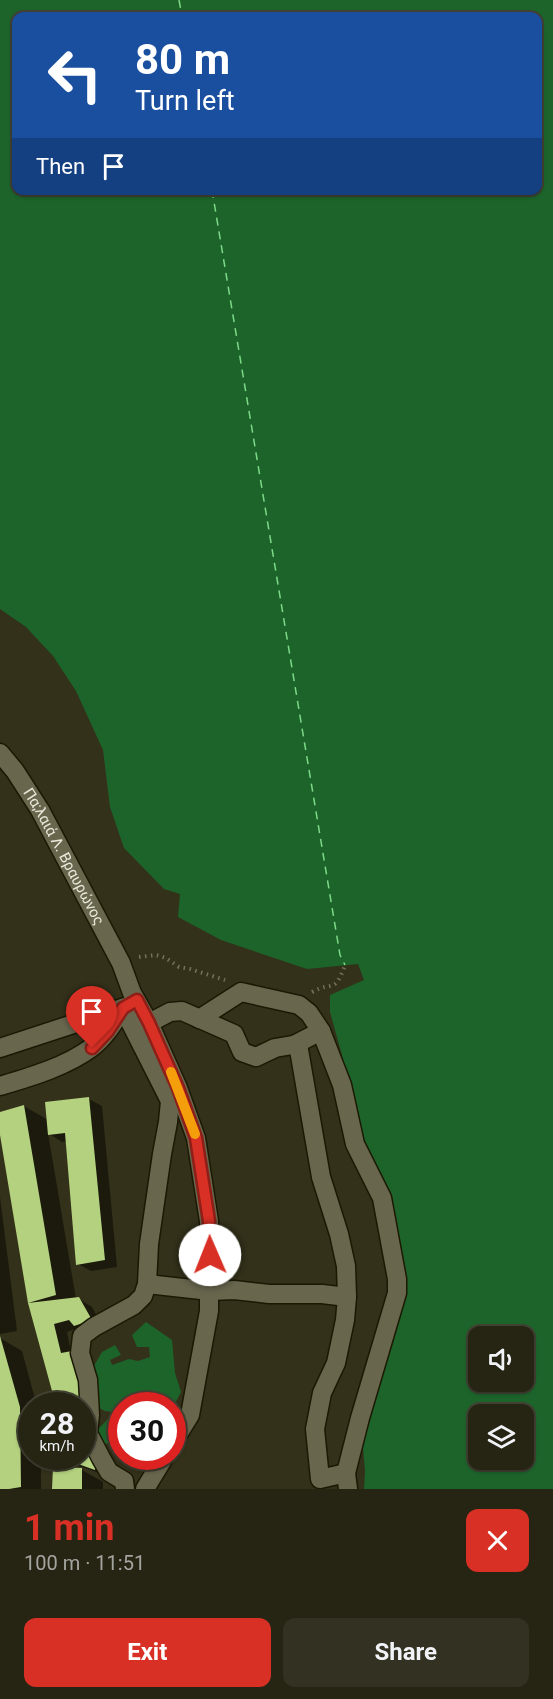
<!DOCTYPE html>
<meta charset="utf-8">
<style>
:root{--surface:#262514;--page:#323122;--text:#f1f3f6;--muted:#a4a5a0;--line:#424234;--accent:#d93025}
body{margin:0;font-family:Roboto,sans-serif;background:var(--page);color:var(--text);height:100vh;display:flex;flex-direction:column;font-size:22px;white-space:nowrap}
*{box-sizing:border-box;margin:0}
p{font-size:20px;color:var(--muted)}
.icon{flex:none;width:33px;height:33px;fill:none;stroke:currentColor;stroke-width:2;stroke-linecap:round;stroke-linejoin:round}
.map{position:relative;height:1489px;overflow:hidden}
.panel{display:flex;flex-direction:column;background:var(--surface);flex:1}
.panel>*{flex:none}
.top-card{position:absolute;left:12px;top:12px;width:530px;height:183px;border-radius:12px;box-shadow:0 2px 4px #0004,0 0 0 2px var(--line);background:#1a4fa0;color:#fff;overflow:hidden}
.tools{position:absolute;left:468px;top:1326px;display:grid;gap:12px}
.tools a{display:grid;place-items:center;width:66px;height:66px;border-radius:12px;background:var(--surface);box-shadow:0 2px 4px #0004,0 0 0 2px var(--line);font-size:30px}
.speed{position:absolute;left:18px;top:1392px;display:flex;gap:12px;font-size:30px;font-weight:700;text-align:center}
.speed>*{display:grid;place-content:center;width:78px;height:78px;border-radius:50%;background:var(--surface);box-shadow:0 2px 4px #0004,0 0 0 2px var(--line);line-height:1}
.speed small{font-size:15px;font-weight:400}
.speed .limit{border:9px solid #d22;background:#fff;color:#111}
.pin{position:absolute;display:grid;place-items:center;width:51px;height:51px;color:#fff;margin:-62px -26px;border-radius:50% 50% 50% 0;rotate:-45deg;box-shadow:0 0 6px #0007}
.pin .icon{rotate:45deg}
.me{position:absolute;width:66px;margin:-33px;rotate:359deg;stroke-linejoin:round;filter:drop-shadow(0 0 4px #0008)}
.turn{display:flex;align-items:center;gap:21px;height:126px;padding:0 24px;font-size:27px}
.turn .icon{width:78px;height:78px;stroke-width:2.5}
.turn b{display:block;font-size:42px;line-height:51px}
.then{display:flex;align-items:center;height:57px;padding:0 24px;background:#0003;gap:12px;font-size:22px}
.round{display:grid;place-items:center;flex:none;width:63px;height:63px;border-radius:12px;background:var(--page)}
.head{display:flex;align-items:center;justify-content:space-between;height:102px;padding:0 24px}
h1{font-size:36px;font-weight:700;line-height:45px;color:var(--accent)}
.cta{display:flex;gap:12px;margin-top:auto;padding:12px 24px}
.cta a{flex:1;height:69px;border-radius:12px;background:var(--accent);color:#fff;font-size:24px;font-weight:700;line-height:69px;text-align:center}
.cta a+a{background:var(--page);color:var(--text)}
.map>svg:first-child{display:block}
.water{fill:#1d642b;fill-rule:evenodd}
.shadow{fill:#0007}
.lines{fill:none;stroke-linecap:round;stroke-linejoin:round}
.ferry{stroke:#7dd988;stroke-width:1.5;stroke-dasharray:8 6;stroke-linecap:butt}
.building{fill:#b3d17e}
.minor-casing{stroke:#1b1903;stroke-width:21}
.path{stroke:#74725e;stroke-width:4;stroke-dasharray:1.5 4.5;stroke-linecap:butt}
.minor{stroke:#68664d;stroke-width:18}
.route-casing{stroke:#8d1f18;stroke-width:15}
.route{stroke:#d93025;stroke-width:10}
.slow{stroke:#f59e0b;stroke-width:10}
.labels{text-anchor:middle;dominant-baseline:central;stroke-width:6;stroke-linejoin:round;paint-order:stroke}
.street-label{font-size:15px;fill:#e9e8da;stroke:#19190e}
</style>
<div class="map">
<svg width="553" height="1489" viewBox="0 0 553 1489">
<rect width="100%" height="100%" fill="#33311a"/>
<!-- water -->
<g class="water">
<path d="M0,0h553v1489h-189l1,-18 -3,-36 12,-34 11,-55 18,-60 -18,-102 -15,-11 -17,-43 -11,-75 -12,-43v-17l34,-15 -6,-16 -51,5 -86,-29 -43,-23 2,-23 -16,-5 -40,-41 -14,-41 -7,-57 -27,-59 -23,-35 -27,-29 -26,-18zM16,16h521v174h-521zM478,1336h46v46h-46zM478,1414h46v46h-46z"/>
<polygon points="146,1322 172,1340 175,1373 181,1392 173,1407 172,1406 122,1404 114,1412 105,1411 95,1406 91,1371 102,1352 115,1345 121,1355 110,1360 112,1365 129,1359 138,1361 150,1357 149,1347 137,1347 132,1335"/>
<polygon points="108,1419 121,1424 121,1449 113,1443 101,1444 97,1430"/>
</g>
<!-- shadow -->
<g class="shadow">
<polygon points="89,1099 102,1106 117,1267 91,1271 78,1264 67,1141 62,1142 48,1133 76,1299 79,1299 92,1307 103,1327 80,1327 67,1332 82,1406 56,1406 56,1402 30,1302 0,1126 0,1113 24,1106 48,1120"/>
<polygon points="0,1197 17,1331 0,1334"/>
<polygon points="0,1338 22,1351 37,1406 32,1406 32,1456 41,1456 41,1489 0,1489"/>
<polygon points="56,1456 82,1456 108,1476 62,1460"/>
<polygon points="55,1469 82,1470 103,1482 103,1489 54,1489"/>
</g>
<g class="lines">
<!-- ferry -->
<g class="ferry">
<polyline points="179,0 182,16"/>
<polyline points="212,190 340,955 345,965"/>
</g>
</g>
<!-- building -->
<g class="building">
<polygon points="89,1097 105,1260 76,1265 65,1133 48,1135 45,1102"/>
<polygon points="24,1105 56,1295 28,1303 79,1297 92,1320 74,1326 69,1320 54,1324 61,1353 72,1351 84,1398 69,1406 54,1406 55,1402 28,1303 0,1135 0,1112"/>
<polygon points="0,1336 20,1407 21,1487 9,1489 0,1489"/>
<polygon points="82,1450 98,1454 95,1470 58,1457 82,1456"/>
<polygon points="53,1467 82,1468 82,1489 52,1489"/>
</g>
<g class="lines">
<defs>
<g id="minor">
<path id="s1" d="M0,753l15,18 25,39 81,153 11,30 17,30 29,65 18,50 13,83v90l-19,104 -18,29"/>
<polyline points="199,1019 241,992 299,1005 309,1013 321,1031"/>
<polyline points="294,1045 321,1031 342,1085 355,1144 382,1198 397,1279 397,1293 360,1418 346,1473"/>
<polyline points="0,1048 125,1007"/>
<path d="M0,1086c30,-9 65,-19 91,-38 14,-10 23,-26 32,-40l47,93 -2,21 -6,32 -13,90 -2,40 -4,12 -9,9 -40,22 -12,9 -2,17 8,27 2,35 -2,18 13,25 8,14 15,9 1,8"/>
<polyline points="147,1284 210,1291 234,1290 269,1294 322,1294 347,1297 346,1266 339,1234 321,1177 298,1044 275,1048 256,1057 242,1052 234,1034 182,1011 170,1012 149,1023"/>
<polyline points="347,1297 345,1320 336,1363 322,1393 315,1429 320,1479 346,1473 348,1489"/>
<polyline points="145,1489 165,1456"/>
</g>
</defs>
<!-- minor casing -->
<use href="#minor" class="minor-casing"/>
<!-- path -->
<g class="path">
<polyline points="139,957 156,955 166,958 179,967 190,969 225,980"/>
<path d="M312,992c22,-12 22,3 33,-27"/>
</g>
<!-- minor -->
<use href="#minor" class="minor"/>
</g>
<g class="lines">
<defs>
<polyline id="route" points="92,1048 108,1031 123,1008 137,1000 149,1023 178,1088 196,1138 209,1221 210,1255"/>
</defs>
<!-- route casing -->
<use href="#route" class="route-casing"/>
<!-- route -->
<use href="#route" class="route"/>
<!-- slow -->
<polyline class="slow" points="171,1072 195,1134"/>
</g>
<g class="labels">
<!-- street labels -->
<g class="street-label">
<text stroke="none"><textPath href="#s1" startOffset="122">Πα;λαιά Λ. Βραυρώνος</textPath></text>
</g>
</g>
</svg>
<div class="tools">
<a><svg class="icon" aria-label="sound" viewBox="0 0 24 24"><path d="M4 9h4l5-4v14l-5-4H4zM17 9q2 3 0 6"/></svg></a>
<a><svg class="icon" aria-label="layers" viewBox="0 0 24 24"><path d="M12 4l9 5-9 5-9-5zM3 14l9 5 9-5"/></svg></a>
</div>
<div class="speed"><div>28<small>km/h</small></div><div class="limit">30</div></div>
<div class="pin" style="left:92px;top:1048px;background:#d93025"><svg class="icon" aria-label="arrive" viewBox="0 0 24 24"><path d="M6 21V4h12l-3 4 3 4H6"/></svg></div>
<svg class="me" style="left:210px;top:1255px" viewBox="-20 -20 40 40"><circle r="19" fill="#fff"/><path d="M0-13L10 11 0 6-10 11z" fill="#d93025"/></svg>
<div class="top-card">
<div class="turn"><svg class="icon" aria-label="left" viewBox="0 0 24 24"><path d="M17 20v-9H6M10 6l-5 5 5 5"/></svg><div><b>80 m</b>Turn left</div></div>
<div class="then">Then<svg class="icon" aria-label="arrive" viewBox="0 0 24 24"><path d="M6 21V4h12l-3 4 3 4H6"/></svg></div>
</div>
</div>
<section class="panel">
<div class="head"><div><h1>1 min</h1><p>100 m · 11:51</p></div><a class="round" style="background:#d93025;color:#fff"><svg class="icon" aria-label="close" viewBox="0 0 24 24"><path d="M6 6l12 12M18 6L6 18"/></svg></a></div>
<div class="cta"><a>Exit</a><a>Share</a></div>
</section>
